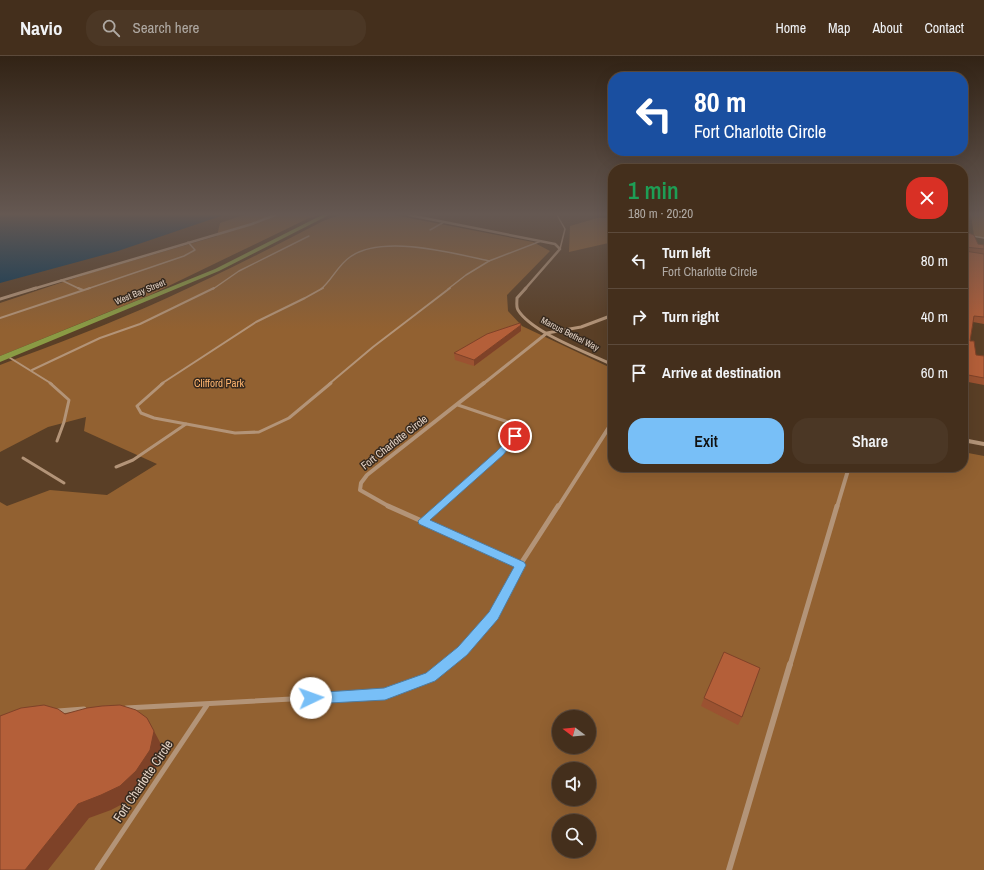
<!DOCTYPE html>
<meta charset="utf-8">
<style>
:root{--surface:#442f1c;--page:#4b3725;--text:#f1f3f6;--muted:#afa9a3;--line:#5c4a3b;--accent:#78bff7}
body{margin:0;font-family:"Archivo Narrow",sans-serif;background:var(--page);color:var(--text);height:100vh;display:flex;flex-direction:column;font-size:15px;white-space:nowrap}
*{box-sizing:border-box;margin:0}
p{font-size:13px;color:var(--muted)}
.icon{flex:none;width:22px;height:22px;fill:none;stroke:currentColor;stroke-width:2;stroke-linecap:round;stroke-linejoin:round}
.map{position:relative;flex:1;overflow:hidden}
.details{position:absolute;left:608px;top:108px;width:360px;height:308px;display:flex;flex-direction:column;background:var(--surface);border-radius:16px;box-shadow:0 4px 16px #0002,0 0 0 1px var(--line)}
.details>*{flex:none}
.banner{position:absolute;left:608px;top:16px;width:360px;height:84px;border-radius:16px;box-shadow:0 4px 16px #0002,0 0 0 1px var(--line);background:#1a4fa0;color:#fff;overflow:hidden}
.needle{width:26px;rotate:286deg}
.controls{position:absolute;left:552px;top:654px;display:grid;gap:8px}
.controls a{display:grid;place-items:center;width:44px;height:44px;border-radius:50%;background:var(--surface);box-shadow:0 4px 16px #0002,0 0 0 1px var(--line);font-size:20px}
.pin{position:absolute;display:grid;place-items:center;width:34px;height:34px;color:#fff;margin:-17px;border:2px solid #fff;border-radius:50%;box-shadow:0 1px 4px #0007}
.me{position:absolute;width:44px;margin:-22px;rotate:87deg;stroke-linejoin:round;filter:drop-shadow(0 0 3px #0008)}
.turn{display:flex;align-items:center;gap:14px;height:84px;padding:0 20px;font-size:18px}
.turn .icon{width:52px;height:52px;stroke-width:2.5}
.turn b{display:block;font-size:28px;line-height:34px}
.round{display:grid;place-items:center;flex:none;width:42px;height:42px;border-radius:16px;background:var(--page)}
.head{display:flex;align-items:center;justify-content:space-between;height:68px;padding:0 20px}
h1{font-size:24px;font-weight:600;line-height:30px;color:#1e9e55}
.cta{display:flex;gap:8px;margin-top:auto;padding:8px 20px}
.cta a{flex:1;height:46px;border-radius:16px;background:var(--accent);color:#111;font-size:16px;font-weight:600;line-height:46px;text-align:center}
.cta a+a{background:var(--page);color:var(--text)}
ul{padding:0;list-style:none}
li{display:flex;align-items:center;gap:12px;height:56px;padding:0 20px;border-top:1px solid var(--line)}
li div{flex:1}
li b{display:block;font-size:15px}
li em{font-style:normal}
header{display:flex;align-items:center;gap:24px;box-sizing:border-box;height:56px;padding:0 20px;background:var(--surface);border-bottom:1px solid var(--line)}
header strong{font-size:19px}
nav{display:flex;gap:22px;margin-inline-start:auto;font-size:14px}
.search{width:280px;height:36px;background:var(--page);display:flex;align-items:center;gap:10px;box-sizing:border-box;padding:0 14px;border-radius:16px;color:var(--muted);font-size:15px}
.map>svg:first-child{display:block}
.green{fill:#926131;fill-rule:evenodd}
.water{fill:#073756}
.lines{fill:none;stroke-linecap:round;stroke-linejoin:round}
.service-far4{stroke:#b39478;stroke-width:1.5}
.service-far3{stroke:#b39478;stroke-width:2}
.service-far2{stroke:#b39478;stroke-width:3}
.service-far1{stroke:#b39478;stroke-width:3.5}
.service{stroke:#b39478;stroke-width:5}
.minor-far4{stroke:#b39478;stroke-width:2.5}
.minor-far3{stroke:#b39478;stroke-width:3}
.minor-far2{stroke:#b39478;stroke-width:4}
.minor-far1{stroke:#b39478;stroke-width:5}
.minor{stroke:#b39478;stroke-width:6}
.trunk{fill:#8a9b44;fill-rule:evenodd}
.wall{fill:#9b5231}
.shaded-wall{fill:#7e4228}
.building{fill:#b45f39;stroke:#7e4228}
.route{fill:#78bff7;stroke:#4e7ca1}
.labels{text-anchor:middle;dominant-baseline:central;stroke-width:3;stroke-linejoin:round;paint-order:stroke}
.far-street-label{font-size:9px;fill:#e3d2c4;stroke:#36291e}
.park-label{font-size:11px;fill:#fdb46e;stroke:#36291e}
.street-label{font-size:11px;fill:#e3d2c4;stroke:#36291e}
.near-street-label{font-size:13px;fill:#e3d2c4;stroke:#36291e}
</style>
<header>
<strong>Navio</strong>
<div class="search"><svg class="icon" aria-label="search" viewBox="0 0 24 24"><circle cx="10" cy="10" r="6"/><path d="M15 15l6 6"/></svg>Search here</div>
<nav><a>Home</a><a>Map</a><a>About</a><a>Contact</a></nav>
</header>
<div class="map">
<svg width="984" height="814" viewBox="0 0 984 814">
<rect width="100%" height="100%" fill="#5a3f26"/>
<!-- green -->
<g class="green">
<polygon points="244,159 321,159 309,162 150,239 0,300 0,247 87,218 217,180 220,167"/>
<path d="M340,159h54l139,27 17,9 -43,44 1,16 14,15 91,43v98h350v-15l21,4v414h-984v-368l7,4 43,-16 57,5 50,-31 -73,-33 2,-14 -38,10 -48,25v-87c56,-21 112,-42 167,-67 53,-24 104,-50 156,-77zM559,661h30v30h-30zM559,713h30v30h-30zM559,765h30v30h-30z"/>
<polygon points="971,159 984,159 984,182 974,180"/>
<polygon points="597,162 613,162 613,186 569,196 570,170"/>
</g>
<!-- water -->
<polygon class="water" points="0,159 224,159 118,195 0,227"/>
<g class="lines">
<!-- service-far4 -->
<g class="service-far4">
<polyline points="557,159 565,173 560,193"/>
<polyline points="430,174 444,166"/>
<polyline points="972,180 984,182"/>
<polyline points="489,205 541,185"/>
<polyline points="61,224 80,233"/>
<polyline points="87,233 184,200 195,194 188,186"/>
<polyline points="213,233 239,215 309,180"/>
<path d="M321,233c11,-9 17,-24 29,-32 32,-23 103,-4 139,4"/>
<polyline points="448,233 466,219 489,205"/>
</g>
<!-- service-far3 -->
<g class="service-far3">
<polyline points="78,232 83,234"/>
<polyline points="0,262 90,232"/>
<polyline points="7,300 52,328"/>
<polyline points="32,314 100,282 140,268 214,232"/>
<polyline points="161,328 256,266 305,242 323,232"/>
<polyline points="329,328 373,291 450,232"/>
</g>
<!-- service-far2 -->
<g class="service-far2">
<polyline points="50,327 69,344 64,366 57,385"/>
<polyline points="163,327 137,350 141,357 154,362 235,377 259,376 289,362 331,327"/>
<polyline points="23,402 64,427"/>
<polyline points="116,411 133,404 186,368"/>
<polyline points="439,451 500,397 515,380 514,371 508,366 458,349"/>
</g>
<!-- service-far1 -->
<g class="service-far1">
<polyline points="423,465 440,450"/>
<polyline points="444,609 462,595 494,560 520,509"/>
</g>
<!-- service -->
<g class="service">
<polyline points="126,652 385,638 430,621 446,608"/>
<polyline points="58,655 84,653"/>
<polyline points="97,814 207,649"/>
</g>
<!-- minor-far4 -->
<g class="minor-far4">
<polyline points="409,159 555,188 560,193 525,233"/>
<polyline points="33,233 252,168 275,159"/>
</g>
<!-- minor-far3 -->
<g class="minor-far3">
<path d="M526,232l-9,10c0,4 -1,9 1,12 14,23 71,43 95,55"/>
<polyline points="0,243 36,232"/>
<polyline points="483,328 547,277 581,271 613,259"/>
</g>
<!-- minor-far2 -->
<g class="minor-far2">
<polyline points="963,384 984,388"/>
<polyline points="390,451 360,434 361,427 367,419 484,327"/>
<polyline points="558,451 613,365"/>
<polyline points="837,451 849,411"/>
</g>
<!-- minor-far1 -->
<g class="minor-far1">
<polyline points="388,450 520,509 558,450"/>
<polyline points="790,609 837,450"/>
</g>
<!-- minor -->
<polyline class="minor" points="729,814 790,608"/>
<!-- trunk -->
<polygon class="trunk" points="322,159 329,159 219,215 0,306 0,300 215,213"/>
</g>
<!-- wall -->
<g class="wall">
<polygon points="963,166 966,172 964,176 978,188 984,189 984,268 973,266 970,285 976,299 984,300 984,329 963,325"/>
<polygon points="521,275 474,310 455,304 454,297"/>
<polygon points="704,642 742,661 738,669 701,650"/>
</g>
<!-- shaded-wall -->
<g class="shaded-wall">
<polygon points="521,269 521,275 474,310 474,304"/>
<polygon points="147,662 162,690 158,709 145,729 130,744 111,754 89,762 48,814 25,814"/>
</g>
<!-- building -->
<g class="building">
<polygon points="963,166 966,172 964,173 963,175 974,179 978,188 984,189 984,193 965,191 963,192 965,195 984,198 984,261 974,260 970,285 974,285 976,299 984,300 984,322 963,318"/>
<polygon points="520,267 521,269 474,304 454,297 487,278"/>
<polygon points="724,596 760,612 742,661 704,642"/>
<polygon points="44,649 58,653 65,658 87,652 102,650 120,649 136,654 147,662 154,675 150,694 136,715 120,730 101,739 78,748 25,814 0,814 0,660 21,652"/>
</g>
<!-- sky -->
<linearGradient id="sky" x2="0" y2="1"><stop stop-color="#322315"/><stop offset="0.58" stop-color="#655852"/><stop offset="1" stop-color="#655852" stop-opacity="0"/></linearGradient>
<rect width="984" height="273" fill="url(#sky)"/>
<!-- route -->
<polygon class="route" points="515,378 519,380 503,399 430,464 524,506 526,509 498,563 467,599 435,625 385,644 311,648 306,647 304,642 306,638 311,637 384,632 426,617 458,591 489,556 514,511 419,468 418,465 497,395 512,379"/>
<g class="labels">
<!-- far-street labels -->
<g class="far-street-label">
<text transform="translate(140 236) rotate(-22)">West Bay Street</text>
<text transform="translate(570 278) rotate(27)">Marcus Bethel Way</text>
</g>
<!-- park labels -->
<g class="park-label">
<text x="219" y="327">Clifford Park</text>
</g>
<!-- street labels -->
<g class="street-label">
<text transform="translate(394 386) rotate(-38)">Fort Charlotte Circle</text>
</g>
<!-- near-street labels -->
<g class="near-street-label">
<text transform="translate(143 725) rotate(-56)">Fort Charlotte Circle</text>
</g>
</g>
</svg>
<div class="controls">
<a><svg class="needle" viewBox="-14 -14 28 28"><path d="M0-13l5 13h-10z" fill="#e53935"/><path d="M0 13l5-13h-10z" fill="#afa9a3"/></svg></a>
<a><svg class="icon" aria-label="sound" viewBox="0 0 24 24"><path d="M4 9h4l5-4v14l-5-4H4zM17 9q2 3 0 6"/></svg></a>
<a><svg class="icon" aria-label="search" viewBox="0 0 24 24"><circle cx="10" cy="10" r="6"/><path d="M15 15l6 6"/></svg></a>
</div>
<div class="pin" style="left:515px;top:380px;background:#d93025"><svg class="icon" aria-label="arrive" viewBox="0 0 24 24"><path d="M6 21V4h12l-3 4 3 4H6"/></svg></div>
<svg class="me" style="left:311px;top:642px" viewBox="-20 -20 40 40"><circle r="19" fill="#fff"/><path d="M0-13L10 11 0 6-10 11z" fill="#78bff7"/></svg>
<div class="banner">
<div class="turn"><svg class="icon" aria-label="left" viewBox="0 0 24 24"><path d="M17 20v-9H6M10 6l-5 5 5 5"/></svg><div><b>80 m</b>Fort Charlotte Circle</div></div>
</div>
<section class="details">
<div class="head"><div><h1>1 min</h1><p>180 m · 20:20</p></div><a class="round" style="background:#d93025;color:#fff"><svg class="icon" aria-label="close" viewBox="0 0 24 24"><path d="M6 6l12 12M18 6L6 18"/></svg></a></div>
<ul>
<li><svg class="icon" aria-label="left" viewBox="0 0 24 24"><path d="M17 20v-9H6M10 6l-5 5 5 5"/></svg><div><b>Turn left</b><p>Fort Charlotte Circle</p></div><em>80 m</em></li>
<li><svg class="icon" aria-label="right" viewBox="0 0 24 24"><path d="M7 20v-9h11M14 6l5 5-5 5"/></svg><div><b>Turn right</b></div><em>40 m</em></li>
<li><svg class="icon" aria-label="arrive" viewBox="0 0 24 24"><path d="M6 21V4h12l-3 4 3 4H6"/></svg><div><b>Arrive at destination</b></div><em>60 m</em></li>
</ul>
<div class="cta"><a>Exit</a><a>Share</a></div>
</section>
</div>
